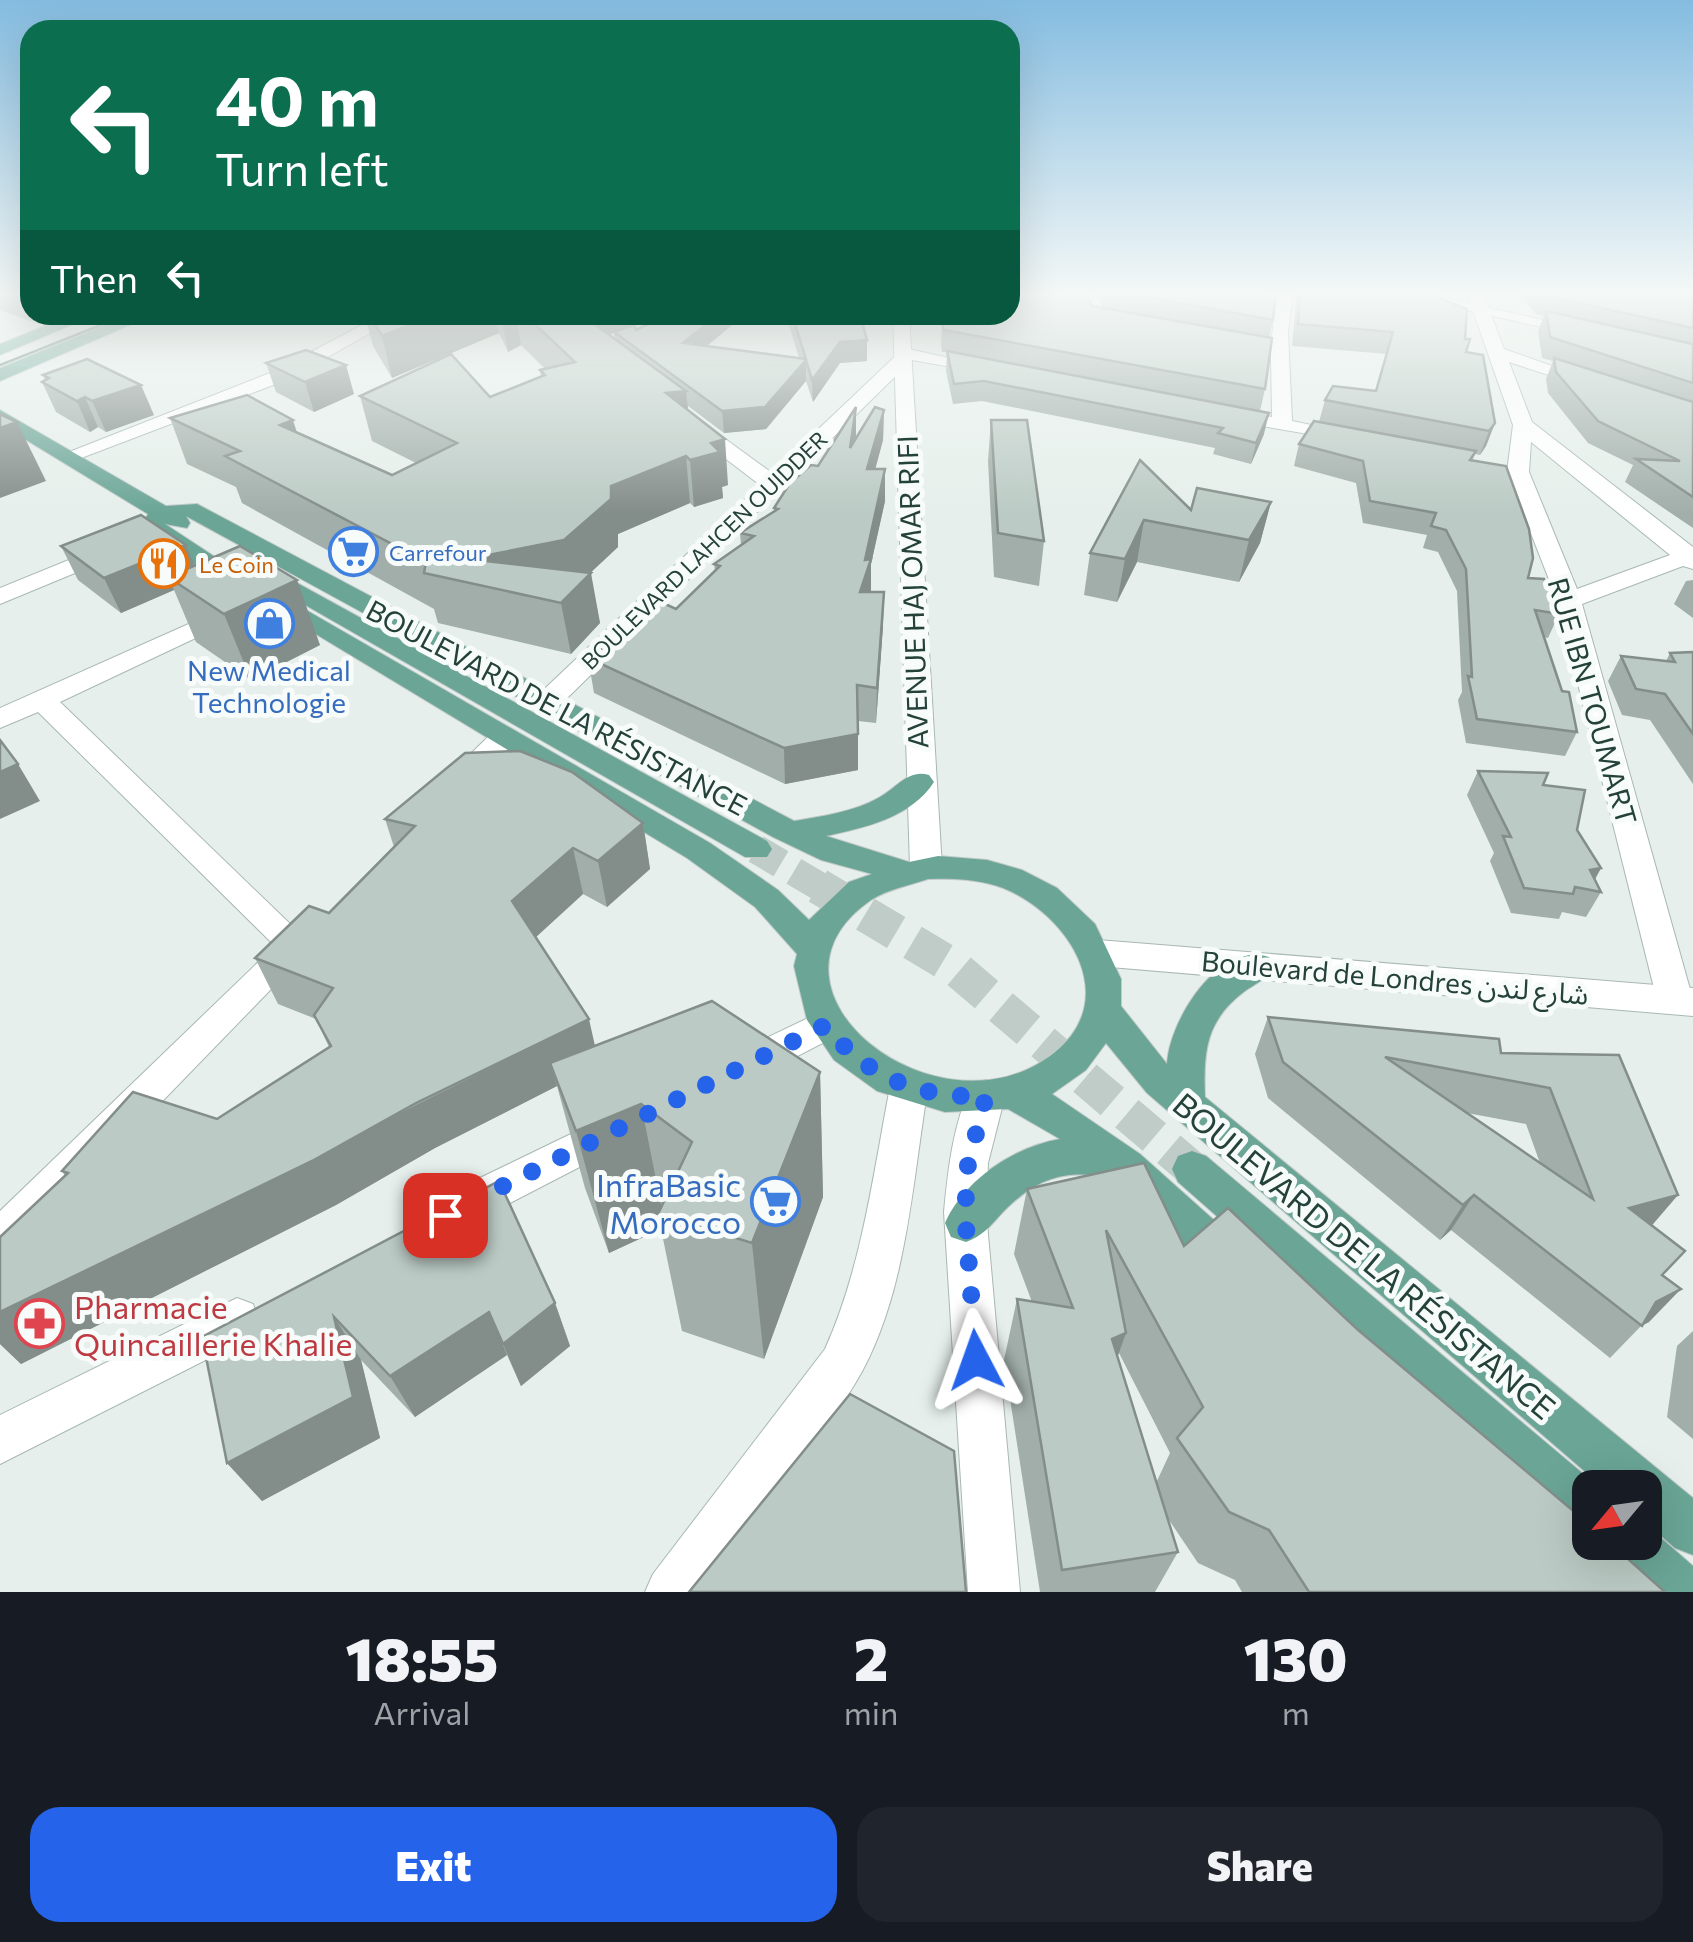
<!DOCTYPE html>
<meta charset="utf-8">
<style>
:root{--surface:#171b24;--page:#20242c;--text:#f1f3f6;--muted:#9ea1a6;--accent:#2563eb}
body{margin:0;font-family:Commissioner,"Noto Sans Arabic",sans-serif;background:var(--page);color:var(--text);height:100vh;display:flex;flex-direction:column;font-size:38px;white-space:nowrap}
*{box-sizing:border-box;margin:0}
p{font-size:32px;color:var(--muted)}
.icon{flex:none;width:55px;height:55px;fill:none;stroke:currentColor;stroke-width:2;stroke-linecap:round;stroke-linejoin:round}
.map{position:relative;height:1592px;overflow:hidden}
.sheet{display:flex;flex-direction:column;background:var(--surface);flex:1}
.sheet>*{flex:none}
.banner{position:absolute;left:20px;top:20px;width:1000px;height:305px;border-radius:30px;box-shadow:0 10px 40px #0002;background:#0b6e4f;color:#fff;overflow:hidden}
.needle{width:65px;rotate:241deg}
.controls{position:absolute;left:1572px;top:1470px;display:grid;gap:20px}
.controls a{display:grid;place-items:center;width:90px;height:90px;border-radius:20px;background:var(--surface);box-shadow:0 10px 40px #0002;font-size:50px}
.pin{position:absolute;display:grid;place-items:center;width:85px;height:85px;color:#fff;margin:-42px;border-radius:20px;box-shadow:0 5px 15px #0006}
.me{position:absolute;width:110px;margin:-55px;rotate:356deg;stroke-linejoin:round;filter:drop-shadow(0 0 8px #0008)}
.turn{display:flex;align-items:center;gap:35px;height:210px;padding:0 30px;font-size:45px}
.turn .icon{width:130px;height:130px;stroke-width:2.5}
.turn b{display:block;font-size:70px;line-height:85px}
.then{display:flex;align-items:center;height:95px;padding:0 30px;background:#0003;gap:20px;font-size:38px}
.eta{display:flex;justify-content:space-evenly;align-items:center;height:170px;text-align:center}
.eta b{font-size:60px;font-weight:800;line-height:70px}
.button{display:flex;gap:20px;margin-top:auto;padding:20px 30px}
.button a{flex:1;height:115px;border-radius:30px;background:var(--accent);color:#fff;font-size:40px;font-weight:800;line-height:115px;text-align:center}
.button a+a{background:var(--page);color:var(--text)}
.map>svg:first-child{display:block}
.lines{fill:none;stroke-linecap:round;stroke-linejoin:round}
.primary-tunnel-far1{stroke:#bfccc8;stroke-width:29;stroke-dasharray:29 15;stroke-linecap:butt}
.primary-tunnel{stroke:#bfccc8;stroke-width:36;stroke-dasharray:36 19;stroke-linecap:butt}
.minor-casing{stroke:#a8b8b2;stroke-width:2}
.tertiary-casing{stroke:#a8b8b2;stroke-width:2}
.primary-casing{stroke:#c2cac8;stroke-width:2}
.minor{fill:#fff;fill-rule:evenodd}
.tertiary{fill:#fff;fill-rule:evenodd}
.primary{fill:#6aa596;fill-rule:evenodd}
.tram{stroke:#5f7d75;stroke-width:2.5}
.wall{fill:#a1aea9;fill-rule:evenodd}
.shaded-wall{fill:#838d89}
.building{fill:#bbcac4;stroke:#838d89;stroke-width:2.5;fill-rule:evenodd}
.route{stroke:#2563eb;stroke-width:18;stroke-dasharray:0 32.4}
.labels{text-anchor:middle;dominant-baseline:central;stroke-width:10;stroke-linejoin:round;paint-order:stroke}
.far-street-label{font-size:22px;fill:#24423a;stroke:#f7fbf9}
.far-shop-label{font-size:22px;fill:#366cbe;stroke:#f7fbf9;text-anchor:start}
.far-food-label{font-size:22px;fill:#c56008;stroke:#f7fbf9;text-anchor:start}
.street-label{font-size:28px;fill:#24423a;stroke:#f7fbf9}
.shop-label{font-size:28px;fill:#366cbe;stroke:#f7fbf9}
.near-shop-label{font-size:32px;fill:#366cbe;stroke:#f7fbf9;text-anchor:end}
.near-street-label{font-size:32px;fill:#24423a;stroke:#f7fbf9}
.near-health-label{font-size:32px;fill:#be3a42;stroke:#f7fbf9;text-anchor:start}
</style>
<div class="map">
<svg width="1693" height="1592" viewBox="0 0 1693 1592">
<rect width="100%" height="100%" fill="#e6efeb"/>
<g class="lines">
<!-- primary-tunnel-far1 -->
<polyline class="primary-tunnel-far1" points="756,849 822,888"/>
<!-- primary-tunnel -->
<polyline class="primary-tunnel" points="818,886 954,967 1192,1169"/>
<defs>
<g id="minor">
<polygon points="1277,291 1293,291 1288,332 1292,421 1355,434 1355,442 1226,420 1216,414 1226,408 1272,417 1271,357 1222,344 1231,339 1271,346"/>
<path d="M1466,291h16l22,58 90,32 -9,6 -76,-25 23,60 161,125v22l-10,-3 -101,38 111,396 -5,10 -13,4 -13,-4 -5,-10 -100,-400 -50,-128 6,-47zM1531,442l139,113 -93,34 -48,-117z"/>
<polygon points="381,315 402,315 289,379 76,460 69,462 59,456 275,371"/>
<polygon points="904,348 994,368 985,373 912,360 558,707 538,707 534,701 538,695 760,485 688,430 688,422 702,422 772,473"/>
<polygon points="108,544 120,551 116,556 0,604 0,588"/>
<polygon points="229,606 241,613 238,618 60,702 313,946 15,1253 0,1259 0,1211 275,946 38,712 0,728 0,708"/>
<polygon points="503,729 513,732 517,738 513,744 469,789 449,789 444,782 449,775 493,732"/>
<polygon points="825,1010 838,1015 843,1025 838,1035 761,1075 748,1080 735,1075 729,1064 735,1053"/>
<path d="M909,1071l13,5 6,11c-16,96 -21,210 -72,295 -44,74 -103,141 -153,210h-58l8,-18 172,-225c37,-82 48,-174 65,-262l6,-11z"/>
<polygon points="608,1116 622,1121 628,1133 622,1145 481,1218 466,1224 451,1218 445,1205 451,1192"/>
<polygon points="237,1298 253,1304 259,1320 253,1336 0,1464 0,1415"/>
</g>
<g id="tertiary">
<polygon points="1381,291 1414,291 1587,330 1578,335"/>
<polygon points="893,315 909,315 942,868 937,876 915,876 910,868"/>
<polygon points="1098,940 1693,988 1693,1016 1098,966 1086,962 1081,953 1086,944"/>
<path d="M986,1080l14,4 5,12 -17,67 -2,49 34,380h-52l-24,-380c4,-43 9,-88 28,-128z"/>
</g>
<g id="primary">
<polygon points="72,315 95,315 0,355 0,344"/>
<polygon points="130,315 153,315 0,381 0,368"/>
<path d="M0,410l166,96 31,-2 597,317c29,-5 60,-9 86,-24 18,-10 28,-28 49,-22l5,7c-22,35 -70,46 -108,54l83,26 29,-6 49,4 35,10 35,18 38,36 26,55v27l46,58c2,-43 52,-124 102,-107l5,9c-6,13 -18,17 -29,25 -39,29 -42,60 -40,106l488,401v57l-18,-7 -30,-26v-34h-41l-457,-395 -41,-50 -20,27 -34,24 88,60 103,92 6,14 -6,14 -15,6 -15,-6 -104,-97c-47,-8 -74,2 -107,36 -12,13 -19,23 -36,29l-15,-5 -6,-14c19,-43 69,-76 115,-84l-52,-30 -63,3 -68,-21 -43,-31 -27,-40 -13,-54 3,-12 -42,-47 -68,-49 -421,-254 3,-5h18l423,244 68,47 31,30 40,-38 23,-8 -51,-14 -48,-23 -587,-321 4,7 -3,5 -22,-4 85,56 -12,7 -9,-2 -86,-52 -3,-5 8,-14 -148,-90zM928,879c25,-1 51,0 75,9 65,26 120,110 51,165 -115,91 -313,-63 -183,-153 15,-10 39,-15 57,-21z"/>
<polygon points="288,578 767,841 772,849 767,857 745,857 279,590 276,585"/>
<polygon points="1192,1151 1206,1156 1600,1488 1590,1488 1590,1536 1572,1529 1178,1182 1172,1169 1178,1156"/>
<polygon points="1645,1524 1693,1566 1693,1592 1645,1592 1609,1560 1602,1542 1645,1542"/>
</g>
</defs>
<!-- minor casing -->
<use href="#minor" class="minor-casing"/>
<!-- tertiary casing -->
<use href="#tertiary" class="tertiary-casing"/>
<!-- primary casing -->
<use href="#primary" class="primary-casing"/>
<!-- minor -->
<use href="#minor" class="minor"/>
<!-- tertiary -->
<use href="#tertiary" class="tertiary"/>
<!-- primary -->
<use href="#primary" class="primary"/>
<!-- tram -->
<polyline class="tram" points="0,365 126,315"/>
</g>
<!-- wall -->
<g class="wall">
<polygon points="0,291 30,291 30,315 66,315 39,324 0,310"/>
<polygon points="1095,291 1276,291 1273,320 1269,338 1265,389 1260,411 1264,434 1251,464 1213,454 1215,448 982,401 953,404 946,371 947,352 942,352 941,344 942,323 1092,306 1103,308"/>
<polygon points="1297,291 1422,291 1465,339 1466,352 1495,423 1486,446 1480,455 1475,454 1472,461 1528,578 1559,614 1548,638 1544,637 1562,691 1577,732 1565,756 1466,743 1458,700 1462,692 1457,591 1438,552 1423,548 1427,535 1363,523 1356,483 1294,466 1299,444 1319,422 1325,400 1376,391 1387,354 1292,346"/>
<polygon points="1518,291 1693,291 1693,528 1625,482 1633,465 1588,443 1548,393 1546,379 1553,361 1542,358 1538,331 1544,316 1536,314"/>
<polygon points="365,315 628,315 630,325 609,335 615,339 614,332 744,315 707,346 799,358 786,315 860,315 867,361 840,363 813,402 806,381 766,429 724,433 688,406 688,410 728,485 722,487 723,498 694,507 690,503 618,534 618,547 590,573 600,623 571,654 438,623 434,609 242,503 236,487 187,464 170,418 297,432 392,475 416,463 372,441 360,396 490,397 541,377 540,370 545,369 521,345 508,352 499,333 392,378 373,346"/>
<polygon points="266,363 354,394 314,412 276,392"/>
<polygon points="43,375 154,415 106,432 98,427 90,432 56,412 42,382 45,380"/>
<polygon points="884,410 883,440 875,469 885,501 871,564 871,592 883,626 876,723 858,721 858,770 785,784 594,693 588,658 676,609 715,571 714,564 741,545 740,533 774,512 774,508 818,466 856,439"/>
<polygon points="991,420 1044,541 1039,586 994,577 988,461"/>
<polygon points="1140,460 1191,510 1271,502 1260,543 1239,582 1137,562 1117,602 1084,595 1090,553"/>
<polygon points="61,546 195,565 320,645 251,680 196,642 174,590 121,613 78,580"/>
<polygon points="1693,580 1693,618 1674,604 1686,581"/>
<polygon points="1693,652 1693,784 1650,720 1622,715 1608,681 1621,656 1666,661 1670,653"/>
<polygon points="1478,771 1577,830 1601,868 1595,880 1601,892 1586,917 1562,912 1559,919 1511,913 1490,861 1494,853 1467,795"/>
<polygon points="385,819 643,823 650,869 607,907 583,894 536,937 595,1046 820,1072 823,1197 764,1359 682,1331 661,1229 609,1253 585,1188 557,1086 435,1148 336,1205 21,1364 0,1344 0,1237 65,1176 62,1171 217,1119 329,1047 316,1019 278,1004 255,958 329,913 394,847"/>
<path d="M1268,1017l233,36 118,2 43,220 -13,47 -8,4 -31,32 -159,-128 -11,10 -172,-142 -13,-44zM1467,1113l59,11 14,39z"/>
<polygon points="499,1181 555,1303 570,1346 521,1386 507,1355 415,1417 361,1360 380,1438 262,1501 227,1463 202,1337"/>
<path d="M1027,1189l157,57 173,83 308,263h-423l-7,-12 -37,-17 -31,-46 11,35 -23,40h-115l-36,-232 13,-61 15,3 -18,-48zM1119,1353l51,100 -14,30 -39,-126z"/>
<polygon points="1693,1331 1693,1439 1667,1417 1677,1346"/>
</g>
<!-- shaded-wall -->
<g class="shaded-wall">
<polygon points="25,291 30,291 30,304"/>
<polygon points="35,315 66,315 39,324"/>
<polygon points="434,315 495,315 499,333 392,378 382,336"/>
<polygon points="501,315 516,315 521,345 508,352"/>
<polygon points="595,315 628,315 630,325 598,340"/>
<polygon points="718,315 744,315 685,364 683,343"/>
<polygon points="867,340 867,361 840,363 813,402 812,380 840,342"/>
<polygon points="806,360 806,381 766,429 724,433 722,411"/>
<polygon points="346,365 354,394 314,412 305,382"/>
<polygon points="141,385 154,415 106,432 92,401"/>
<polygon points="686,391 691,436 666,393"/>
<polygon points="85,397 98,427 90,432 77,401"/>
<polygon points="856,407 856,437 850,448"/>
<polygon points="884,410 883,440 867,500 867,469"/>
<polygon points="1269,413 1264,434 1251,464 1256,443"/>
<polygon points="293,420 307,465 280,425"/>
<polygon points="17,422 46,481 0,498 0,428"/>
<polygon points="1495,423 1486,446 1480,455 1489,431"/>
<polygon points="725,439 728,485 722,487 723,498 694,507 690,460 711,443"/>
<polygon points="686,456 690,503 618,534 618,547 572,590 468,559 611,486"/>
<polygon points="885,469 885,501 871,564 871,593 860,592 865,560"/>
<polygon points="1271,502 1260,543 1239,582 1249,540"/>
<polygon points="1144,520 1137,562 1117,602 1125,559"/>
<polygon points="186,545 200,579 168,577 174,590 121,613 104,578"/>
<polygon points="591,573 600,623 571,654 561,603"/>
<polygon points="297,580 320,645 251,680 224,614"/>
<polygon points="884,592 883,626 876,723 877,688"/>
<polygon points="858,734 858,770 785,784 784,748"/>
<polygon points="18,764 40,801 0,819 0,772"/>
<polygon points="643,823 650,869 607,907 598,861"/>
<polygon points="573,848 583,894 525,947 512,901"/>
<polygon points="1601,868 1588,890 1590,870"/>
<polygon points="589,1019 599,1064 550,1063 557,1086 435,1148 336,1205 21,1364 0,1344 0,1312"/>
<polygon points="820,1072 823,1197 764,1359 752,1243"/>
<polygon points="641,1104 663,1215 658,1214 661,1229 609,1253 576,1131"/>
<polygon points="1474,1195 1451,1230 1440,1240 1463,1205"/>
<polygon points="1678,1195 1648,1230 1629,1208"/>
<polygon points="1681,1289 1649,1322 1641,1326 1656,1302"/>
<polygon points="555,1303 570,1346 521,1386 503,1344"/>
<polygon points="489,1312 507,1355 415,1417 390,1376"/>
<polygon points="334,1317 361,1360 380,1438 262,1501 227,1463"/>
<polygon points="1126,1333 1105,1392 1112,1339"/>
</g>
<!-- building -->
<g class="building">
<polygon points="1010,291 1085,291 1092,306 1272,338 1265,389 944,330 942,323 945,315 1010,315"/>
<polygon points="1111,291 1276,291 1273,320"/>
<polygon points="1300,291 1422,291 1467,309 1465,339 1470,339 1466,352 1483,355 1495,423 1489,431 1325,400 1333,386 1376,391 1393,332 1298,324"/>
<polygon points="1540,291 1693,291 1693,328 1543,295"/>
<polygon points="1546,311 1693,344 1693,383 1550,337"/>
<polygon points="369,315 434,315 382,336"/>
<polygon points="525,315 582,315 686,391 666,393 725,439 711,443 720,452 690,460 686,456 611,486 611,499 564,540 468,559 591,573 561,603 424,573 426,562 225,456 240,451 170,418 247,395 293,420 280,425 392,475 457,443 360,396 451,354 490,397 545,375 540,370 575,362"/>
<polygon points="667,315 718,315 683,343 806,359 792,315 860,315 867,340 840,342 812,380 806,360 765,407 722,411 614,332 634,325 636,330"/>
<polygon points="306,350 346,365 305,382 266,363"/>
<polygon points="947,351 1269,413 1256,443 1218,433 1223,428 984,381 954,384"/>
<polygon points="1554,358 1693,402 1693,497 1636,459 1680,461 1598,421 1556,372"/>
<polygon points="87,359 141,385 92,401 85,397 77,401 42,382 49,378 43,375"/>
<polygon points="856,407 850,448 875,407 884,410 867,469 885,469 865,560 871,559 860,592 884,592 877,688 857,685 858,734 784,748 588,658 663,603 676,609 720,566 714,564 754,536 740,533 778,509 774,508 790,483 811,465 818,466"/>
<polygon points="0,414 17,422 0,428"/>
<polygon points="991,420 1027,420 1044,541 998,533"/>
<polygon points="1314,421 1476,451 1470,460 1506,466 1529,529 1533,558 1528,578 1544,579 1559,614 1535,610 1562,691 1569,692 1577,732 1477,719 1468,676 1472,677 1466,569 1446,530 1431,526 1436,513 1370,501 1363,461 1299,444"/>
<polygon points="1140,460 1191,510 1197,488 1271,502 1249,540 1144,520 1125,559 1090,553"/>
<polygon points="141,515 186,545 104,578 61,546"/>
<polygon points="240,546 297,580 224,614 168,577"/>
<polygon points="1693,652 1693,734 1665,694 1636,689 1621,656 1675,662 1670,653"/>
<polygon points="0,740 18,764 0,772"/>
<polygon points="520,751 572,772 643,823 598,861 573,848 512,901 589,1019 416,1103 312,1161 0,1312 0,1237 68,1173 62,1171 133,1092 217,1119 331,1046 314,1015 333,988 255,958 309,906 329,913 415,826 385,819 465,753"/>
<polygon points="1478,771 1548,773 1543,785 1585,790 1577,830 1601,868 1590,870 1601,892 1575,887 1573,894 1524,888 1503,836 1511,837"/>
<polygon points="712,1001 820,1072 752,1243 658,1214 692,1142 641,1104 576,1131 550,1063"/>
<path d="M1268,1017l231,22 2,14 118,2 59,140 -49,13 56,43 -23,24 19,14 -25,13 -14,24 -168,-131 -11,10 -180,-143zM1385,1057l165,31 43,111z"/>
<polygon points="1144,1163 1184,1246 1228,1208 1357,1329 1590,1525 1590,1542 1609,1542 1665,1592 1309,1592 1269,1530 1229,1512 1177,1438 1203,1407 1106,1230 1126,1333 1112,1339 1178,1552 1062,1570 1017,1299 1073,1308 1027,1189"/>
<polygon points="499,1181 555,1303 503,1344 489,1312 390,1376 334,1317 353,1397 227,1463 202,1337"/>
<polygon points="850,1394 954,1451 966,1592 689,1592"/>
</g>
<!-- sky -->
<linearGradient id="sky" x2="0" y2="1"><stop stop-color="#84bce0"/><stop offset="0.57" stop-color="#f4f8f6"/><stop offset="1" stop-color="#f4f8f6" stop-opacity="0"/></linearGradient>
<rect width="1693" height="514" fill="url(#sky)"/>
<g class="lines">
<!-- route -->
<path class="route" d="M445,1215l381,-190c38,52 96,74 160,71l-18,68 -3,48 11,148"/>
</g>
<!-- icons -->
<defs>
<symbol id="supermarket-ring" viewBox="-11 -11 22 22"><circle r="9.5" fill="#f7fbf9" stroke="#3f7fe0" stroke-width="1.5"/><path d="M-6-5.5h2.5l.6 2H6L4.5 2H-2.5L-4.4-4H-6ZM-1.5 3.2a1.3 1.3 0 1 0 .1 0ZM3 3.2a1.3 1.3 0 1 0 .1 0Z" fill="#3f7fe0"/></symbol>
<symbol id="restaurant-ring" viewBox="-11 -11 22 22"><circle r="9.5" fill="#f7fbf9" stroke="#e8710a" stroke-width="1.5"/><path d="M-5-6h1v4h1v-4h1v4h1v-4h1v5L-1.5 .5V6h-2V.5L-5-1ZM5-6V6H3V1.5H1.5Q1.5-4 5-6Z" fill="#e8710a"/></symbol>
<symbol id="shop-ring" viewBox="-11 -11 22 22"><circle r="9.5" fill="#f7fbf9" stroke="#3f7fe0" stroke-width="1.5"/><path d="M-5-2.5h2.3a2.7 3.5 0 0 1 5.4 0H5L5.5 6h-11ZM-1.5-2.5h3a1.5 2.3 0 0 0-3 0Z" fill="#3f7fe0"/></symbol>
<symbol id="pharmacy-ring" viewBox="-11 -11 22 22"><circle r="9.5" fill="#f7fbf9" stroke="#e0444e" stroke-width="1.5"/><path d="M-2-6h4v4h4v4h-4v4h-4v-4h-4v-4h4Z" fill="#e0444e"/></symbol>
</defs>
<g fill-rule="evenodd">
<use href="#supermarket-ring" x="326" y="524" width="55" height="55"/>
<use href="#restaurant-ring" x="136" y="536" width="55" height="55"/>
<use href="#shop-ring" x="242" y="596" width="55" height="55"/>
<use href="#supermarket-ring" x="748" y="1174" width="55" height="55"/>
<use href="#pharmacy-ring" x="12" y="1296" width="55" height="55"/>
</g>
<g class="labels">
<!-- far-street labels -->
<g class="far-street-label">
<text transform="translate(704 550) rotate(-44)">BOULEVARD LAHCEN OUIDDER</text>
</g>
<!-- far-shop labels -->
<g class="far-shop-label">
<text x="389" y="552">Carrefour</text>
</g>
<!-- far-food labels -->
<g class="far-food-label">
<text x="199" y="564">Le Coin</text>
</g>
<!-- street labels -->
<g class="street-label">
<text transform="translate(912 592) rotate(-92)">AVENUE HAJ OMAR RIFI</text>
<text transform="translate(1593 701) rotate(74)">RUE IBN TOUMART</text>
<text transform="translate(557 707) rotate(28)">BOULEVARD DE LA RÉSISTANCE</text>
<text transform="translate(1395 977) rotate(5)">Boulevard de Londres شارع لندن</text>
</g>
<!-- shop labels -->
<g class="shop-label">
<text x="269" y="670">New Medical<tspan x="269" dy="32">Technologie</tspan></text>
</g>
<!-- near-shop labels -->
<g class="near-shop-label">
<text x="741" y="1184">InfraBasic<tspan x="741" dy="37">Morocco</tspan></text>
</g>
<!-- near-street labels -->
<g class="near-street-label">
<text transform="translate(1365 1255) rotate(40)">BOULEVARD DE LA RÉSISTANCE</text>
</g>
<!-- near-health labels -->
<g class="near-health-label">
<text x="74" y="1306">Pharmacie<tspan x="74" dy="37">Quincaillerie Khalie</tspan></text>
</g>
</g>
</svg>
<div class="controls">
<a><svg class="needle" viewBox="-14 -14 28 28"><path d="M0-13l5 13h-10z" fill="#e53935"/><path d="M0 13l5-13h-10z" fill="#9ea1a6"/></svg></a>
</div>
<div class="pin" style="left:445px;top:1215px;background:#d93025"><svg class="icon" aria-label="arrive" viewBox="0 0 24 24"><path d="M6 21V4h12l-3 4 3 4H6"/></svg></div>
<svg class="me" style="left:976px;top:1360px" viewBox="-20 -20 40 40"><path d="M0-17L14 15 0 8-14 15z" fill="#2563eb" stroke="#fff" stroke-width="4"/></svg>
<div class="banner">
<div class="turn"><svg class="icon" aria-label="left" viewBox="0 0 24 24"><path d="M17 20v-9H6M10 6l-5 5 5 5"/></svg><div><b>40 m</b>Turn left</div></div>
<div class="then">Then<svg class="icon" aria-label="left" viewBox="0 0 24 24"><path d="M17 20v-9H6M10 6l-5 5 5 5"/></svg></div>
</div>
</div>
<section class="sheet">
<div class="eta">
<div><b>18:55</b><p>Arrival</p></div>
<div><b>2</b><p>min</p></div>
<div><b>130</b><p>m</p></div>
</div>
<div class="button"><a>Exit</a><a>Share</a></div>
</section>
